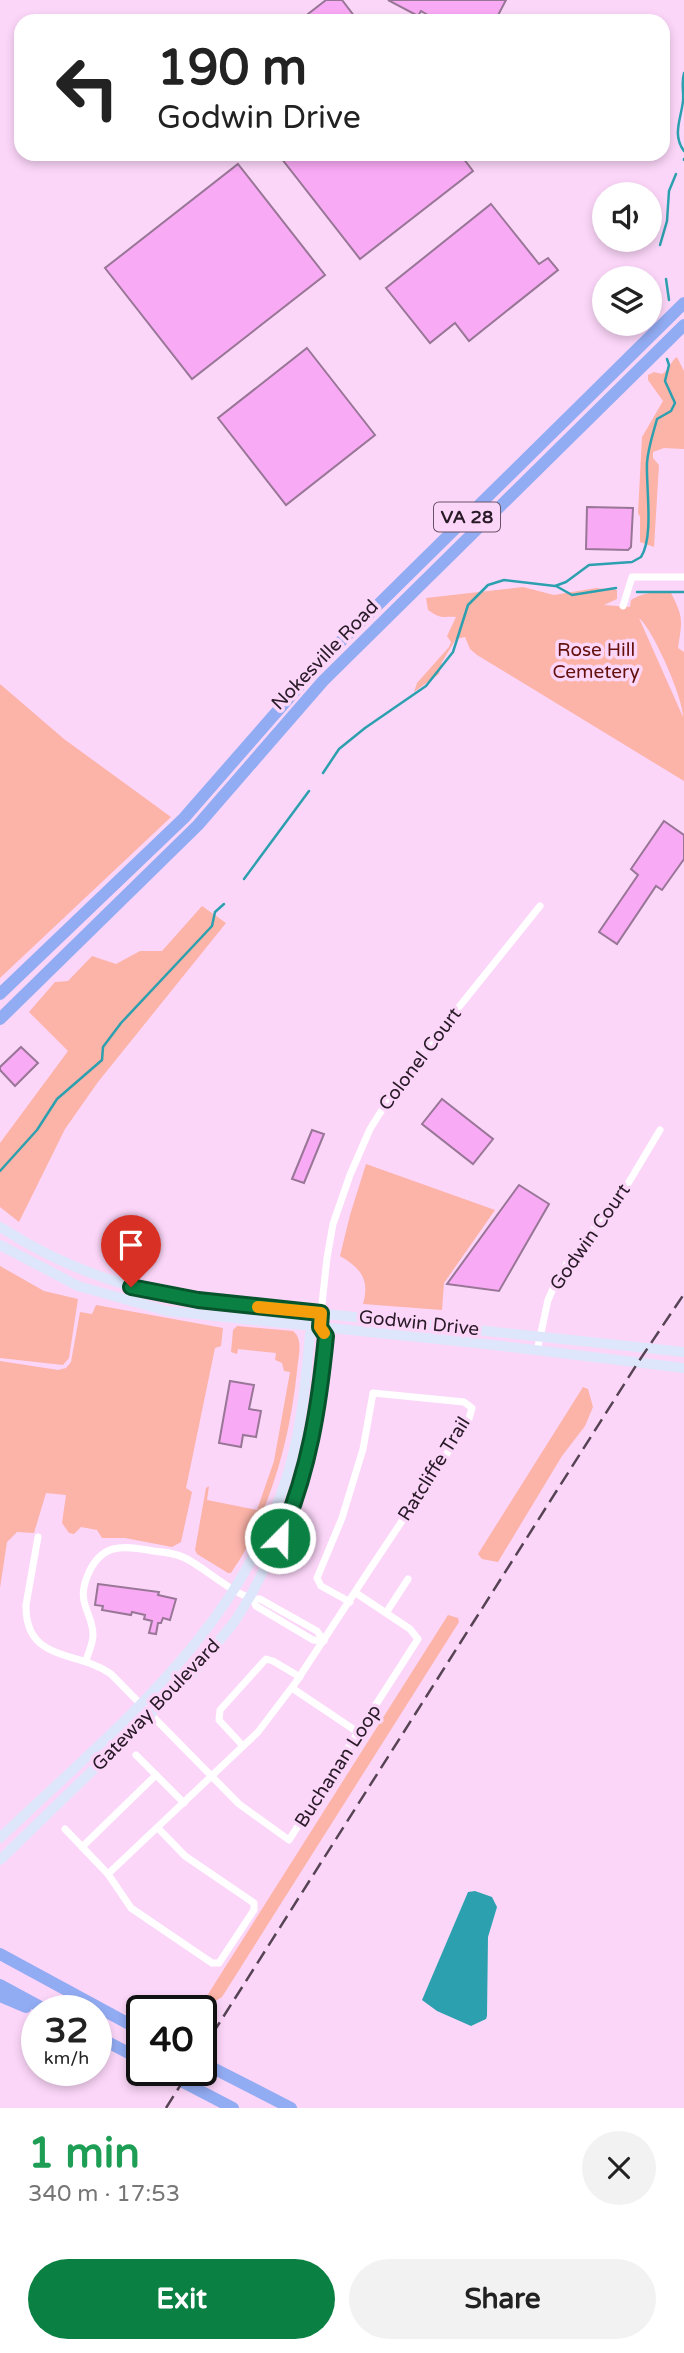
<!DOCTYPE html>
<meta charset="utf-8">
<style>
:root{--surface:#fff;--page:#f2f2f2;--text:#222;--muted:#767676;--accent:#0b8043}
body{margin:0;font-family:"Varela Round",sans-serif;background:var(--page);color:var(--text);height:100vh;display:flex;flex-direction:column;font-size:26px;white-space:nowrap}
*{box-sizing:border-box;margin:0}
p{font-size:23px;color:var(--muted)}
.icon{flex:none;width:38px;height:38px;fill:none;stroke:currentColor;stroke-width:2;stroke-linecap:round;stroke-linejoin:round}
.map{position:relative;height:2108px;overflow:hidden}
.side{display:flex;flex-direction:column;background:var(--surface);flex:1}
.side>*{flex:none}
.banner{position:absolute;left:14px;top:14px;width:656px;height:147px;border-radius:21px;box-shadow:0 4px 10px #0003;background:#fff;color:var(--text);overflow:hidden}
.tools{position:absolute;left:592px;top:182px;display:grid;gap:14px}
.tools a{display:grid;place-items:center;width:70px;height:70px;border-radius:50%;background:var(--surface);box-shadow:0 4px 10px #0003;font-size:35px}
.speed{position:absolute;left:21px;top:1995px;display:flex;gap:14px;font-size:35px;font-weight:700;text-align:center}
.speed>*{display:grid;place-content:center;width:91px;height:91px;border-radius:50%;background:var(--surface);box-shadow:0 4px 10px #0003;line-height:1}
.speed small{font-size:18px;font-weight:400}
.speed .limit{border:4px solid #111;border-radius:10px;background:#fff;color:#111}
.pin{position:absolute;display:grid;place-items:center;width:60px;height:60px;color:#fff;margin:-72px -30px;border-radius:50% 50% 50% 0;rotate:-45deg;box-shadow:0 0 7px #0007}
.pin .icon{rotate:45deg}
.me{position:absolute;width:77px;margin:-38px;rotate:23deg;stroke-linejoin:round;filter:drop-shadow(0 0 5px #0008)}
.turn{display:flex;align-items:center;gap:24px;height:147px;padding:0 28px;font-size:32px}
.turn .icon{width:91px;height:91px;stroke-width:2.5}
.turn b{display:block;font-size:49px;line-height:60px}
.round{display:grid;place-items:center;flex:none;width:74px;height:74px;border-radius:37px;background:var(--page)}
.summary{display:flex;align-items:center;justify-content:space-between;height:119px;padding:0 28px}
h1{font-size:42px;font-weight:700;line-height:52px;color:#1e9e55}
.action{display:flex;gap:14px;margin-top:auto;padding:14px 28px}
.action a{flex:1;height:80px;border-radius:42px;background:var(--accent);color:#fff;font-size:28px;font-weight:700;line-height:80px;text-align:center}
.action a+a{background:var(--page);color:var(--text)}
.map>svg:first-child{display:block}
.green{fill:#fcb3a8;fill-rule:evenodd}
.water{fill:#2da0af}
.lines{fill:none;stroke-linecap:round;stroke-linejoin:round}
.stream{stroke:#2da0af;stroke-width:2.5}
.building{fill:#f9aaf5;stroke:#987696;stroke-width:2}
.street{stroke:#fff;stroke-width:7}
.secondary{stroke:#dee6fb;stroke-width:10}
.highway{stroke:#92acf3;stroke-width:12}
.rail{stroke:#564354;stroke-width:2.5;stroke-dasharray:14 7;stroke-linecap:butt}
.route-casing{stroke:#07532c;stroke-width:18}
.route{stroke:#0b8043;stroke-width:12}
.slow{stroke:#f59e0b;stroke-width:12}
.labels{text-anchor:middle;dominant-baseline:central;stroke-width:7;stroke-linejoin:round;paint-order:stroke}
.shield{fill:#fcd6f9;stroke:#685266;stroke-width:2}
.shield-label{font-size:18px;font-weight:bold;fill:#281a27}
.park-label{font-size:19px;fill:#64100d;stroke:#fcd6f9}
.street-label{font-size:19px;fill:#281a27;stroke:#fcd6f9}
</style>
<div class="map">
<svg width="684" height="2108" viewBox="0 0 684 2108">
<rect width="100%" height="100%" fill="#fcd6f9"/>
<!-- green -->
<g class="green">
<path d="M677,357l7,14v78l-20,-1 -11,4v6l6,7 -5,82 -14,-5v-25l-2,-4 4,-76 21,-36 -15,-21v-5l6,-3 8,2c9,-5 8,-13 15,-17z"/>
<path d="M523,587l31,8 42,-7 21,2v9l-13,6 26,2 1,-7c13,-8 25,-8 40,-7 13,25 11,28 7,55l6,4v129l-207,-126 -7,-6 -5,-12 -9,2 -14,23 -3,12 -25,18 3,-9 32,-36 2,-5 -4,-6 9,-19c-14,-1 -13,3 -28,-7l-2,-12zM639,618c14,11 45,82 44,99z"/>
<polygon points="0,684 64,739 171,817 0,978"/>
<polygon points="202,906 226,923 98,1082 65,1129 19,1222 0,1207 0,1143 68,1051 29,1012 55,982 68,981 92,956 116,964 140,951 162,951"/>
<path d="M366,1164l129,46 -51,73 -2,27 -79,-6c7,-24 -2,-36 -23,-48l10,-41z"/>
<polygon points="0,1266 44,1291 78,1299 69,1358 63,1365 0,1358"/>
<polygon points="96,1305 223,1328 221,1346 215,1348 186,1488 192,1492 181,1542 172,1547 125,1538 102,1538 97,1530 81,1527 74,1534 69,1533 62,1523 66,1495 46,1493 34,1533 17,1532 7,1542 0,1588 0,1361 58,1370 66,1368 71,1362 80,1312 92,1314"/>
<path d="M237,1326l56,5c11,9 5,26 4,40 -6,60 -22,121 -50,175 -4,10 -12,20 -16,27h-3l-31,-19 -2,-4 11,-62 3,-2 -2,14 50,10 17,-49 16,-89 -6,-1 -2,-8 -7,-3 1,-7 -38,-4 -1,5 -6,-2 2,-22z"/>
<polygon points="583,1387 588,1389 593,1407 585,1426 562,1456 498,1562 482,1559 478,1554"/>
<polygon points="448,1615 458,1618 459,1622 222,1997 212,2003 205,1999"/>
</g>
<!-- water -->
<polygon class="water" points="475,1891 492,1897 497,1907 488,1937 487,2016 486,2019 471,2026 437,2011 422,2000 468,1892"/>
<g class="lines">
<!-- stream -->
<g class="stream">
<path d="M684,73c-3,11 0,18 -1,28 -2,18 -11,34 1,50"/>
<polyline points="684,160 684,159"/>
<polyline points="660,245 667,221 669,191 676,174"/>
<polyline points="666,279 669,300"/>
<polyline points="556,586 572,595 616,588"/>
<polyline points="637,592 684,592"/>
<path d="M323,773l16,-24 26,-21 61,-42 27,-34 15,-47 20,-20 16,-5 51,6 11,-4 23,-17 43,-3 9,-5c13,-20 5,-69 6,-94 1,-15 6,-29 10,-44l14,-8 4,-8 -10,-22 4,-16 -2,-6"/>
<polyline points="244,879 309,791"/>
<polyline points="0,1171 37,1130 57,1099 102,1060 103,1047 121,1023 212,926 215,912 224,904"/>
</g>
</g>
<!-- building -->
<g class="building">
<polygon points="326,0 342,0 358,21 299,21"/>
<polygon points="388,0 506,0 495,21 463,21 455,17 453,21 438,21 421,11 418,16"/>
<polygon points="278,154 460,154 473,171 360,259"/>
<polygon points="238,164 325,275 192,379 105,268"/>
<polygon points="491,204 539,264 548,258 558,270 469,341 455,323 430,343 386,288"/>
<polygon points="307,348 375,435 286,505 218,418"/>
<polygon points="587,507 633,508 631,547 628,550 586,549"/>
<polygon points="664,821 684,835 684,859 662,890 656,886 617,944 599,932 638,875 631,869"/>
<polygon points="21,1047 38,1063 15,1086 0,1070 0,1067"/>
<polygon points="442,1099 493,1139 473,1164 422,1124"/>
<polygon points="312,1130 324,1134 304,1183 292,1179"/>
<polygon points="519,1185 549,1204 499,1291 447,1284"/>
<polygon points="230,1381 254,1385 249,1409 261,1411 256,1437 243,1435 241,1447 219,1443"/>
<polygon points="98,1584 159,1592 158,1595 176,1599 170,1620 163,1618 161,1623 158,1623 156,1634 149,1633 152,1621 144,1619 145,1615 132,1612 131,1615 102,1610 103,1606 95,1605"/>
</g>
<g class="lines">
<!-- street -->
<g class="street">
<polyline points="623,606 632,577 684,577"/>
<polyline points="321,1313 327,1258 333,1224 350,1175 370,1129 402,1078 540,906"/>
<polyline points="537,1351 548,1300 556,1282 568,1262 623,1192 660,1130"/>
<path d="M38,1537l-12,68c-1,58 52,45 85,69l128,130 50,36 129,-201 -8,-10 -54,-36"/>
<polyline points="386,1613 408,1579"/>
<path d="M86,1661c2,-8 7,-17 7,-26 0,-22 -17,-31 -6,-58 13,-34 35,-32 66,-26 11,1 22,2 32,7 21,10 53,42 75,41l57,32 7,10 -11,-1 -57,-34 -3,-7"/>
<polyline points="292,1688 359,1733"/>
<polyline points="243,1746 219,1720 220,1710 266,1659 273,1661 300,1677"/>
<polyline points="136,1755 184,1803"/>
<polyline points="65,1829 108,1874 131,1908 212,1963 219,1963 254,1910 254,1903 185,1856 158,1828"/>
<polyline points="82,1847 156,1775"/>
<polyline points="108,1874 258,1732 296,1682 370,1569 468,1422 472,1408 464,1402 373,1393 363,1449 342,1518 317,1578 321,1586 350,1602"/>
</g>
<!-- secondary -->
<g class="secondary">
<path d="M0,1227c73,47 137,65 222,76l462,49"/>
<polyline points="0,1245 78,1286 167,1311 485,1344 684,1368"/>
<path d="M0,1838c118,-113 244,-209 290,-372 12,-43 16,-88 20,-132l10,-7"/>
<polyline points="0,1860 192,1674 235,1621 251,1595 280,1538 303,1481 312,1444 326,1336 320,1327 320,1322"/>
</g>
<!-- highway -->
<g class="highway">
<polyline points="0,994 184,818 322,660 684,303"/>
<polyline points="0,1019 198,825 323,681 684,325"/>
<polyline points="0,1954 142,2031"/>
<polyline points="0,1985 48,2011"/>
<polyline points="0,1996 26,2007"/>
<polyline points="96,2036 142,2060"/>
<polyline points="201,2062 291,2108"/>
<polyline points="160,2070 233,2108"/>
</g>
<!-- rail -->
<g class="rail">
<polyline points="201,2052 637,1364 684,1294"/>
<polyline points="166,2108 190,2070"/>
</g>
</g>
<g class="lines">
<defs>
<path id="route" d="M131,1287l67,13 123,13 -1,14 6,9c-7,71 -17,136 -46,202"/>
</defs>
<!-- route casing -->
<use href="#route" class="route-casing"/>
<!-- route -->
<use href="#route" class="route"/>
<!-- slow -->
<polyline class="slow" points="258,1307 321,1313 320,1327 324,1333"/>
</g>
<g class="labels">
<!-- shield labels -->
<rect class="shield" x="434" y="502.5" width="66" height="29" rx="5"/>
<g class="shield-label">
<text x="467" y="517">VA 28</text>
</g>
<!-- park labels -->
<g class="park-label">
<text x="596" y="650">Rose Hill<tspan x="596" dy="22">Cemetery</tspan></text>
</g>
<!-- street labels -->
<g class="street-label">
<text transform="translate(325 655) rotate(-46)">Nokesville Road</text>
<text transform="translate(420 1059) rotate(-53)">Colonel Court</text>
<text transform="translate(590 1237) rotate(-55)">Godwin Court</text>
<text transform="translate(419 1323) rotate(6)">Godwin Drive</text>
<text transform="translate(434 1469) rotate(-58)">Ratcliffe Trail</text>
<text transform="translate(156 1705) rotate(-46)">Gateway Boulevard</text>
<text transform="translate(338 1766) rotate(-57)">Buchanan Loop</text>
</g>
</g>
</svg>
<div class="tools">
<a><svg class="icon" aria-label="sound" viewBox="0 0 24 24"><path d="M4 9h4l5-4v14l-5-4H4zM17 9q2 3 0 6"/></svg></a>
<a><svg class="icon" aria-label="layers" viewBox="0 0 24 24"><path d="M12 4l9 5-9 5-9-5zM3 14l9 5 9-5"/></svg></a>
</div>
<div class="speed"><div>32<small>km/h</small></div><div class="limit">40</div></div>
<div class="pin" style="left:131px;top:1287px;background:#d93025"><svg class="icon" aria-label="arrive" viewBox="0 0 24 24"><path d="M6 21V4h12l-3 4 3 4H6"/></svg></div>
<svg class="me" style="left:280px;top:1538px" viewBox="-20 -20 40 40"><circle r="17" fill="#0b8043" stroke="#fff" stroke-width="3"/><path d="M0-11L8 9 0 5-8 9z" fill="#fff"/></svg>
<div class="banner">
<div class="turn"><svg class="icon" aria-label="left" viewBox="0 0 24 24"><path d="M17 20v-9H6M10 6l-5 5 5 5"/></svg><div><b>190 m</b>Godwin Drive</div></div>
</div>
</div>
<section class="side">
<div class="summary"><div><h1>1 min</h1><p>340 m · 17:53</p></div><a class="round"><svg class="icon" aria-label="close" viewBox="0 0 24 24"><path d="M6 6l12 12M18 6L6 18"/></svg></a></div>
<div class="action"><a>Exit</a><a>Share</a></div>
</section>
